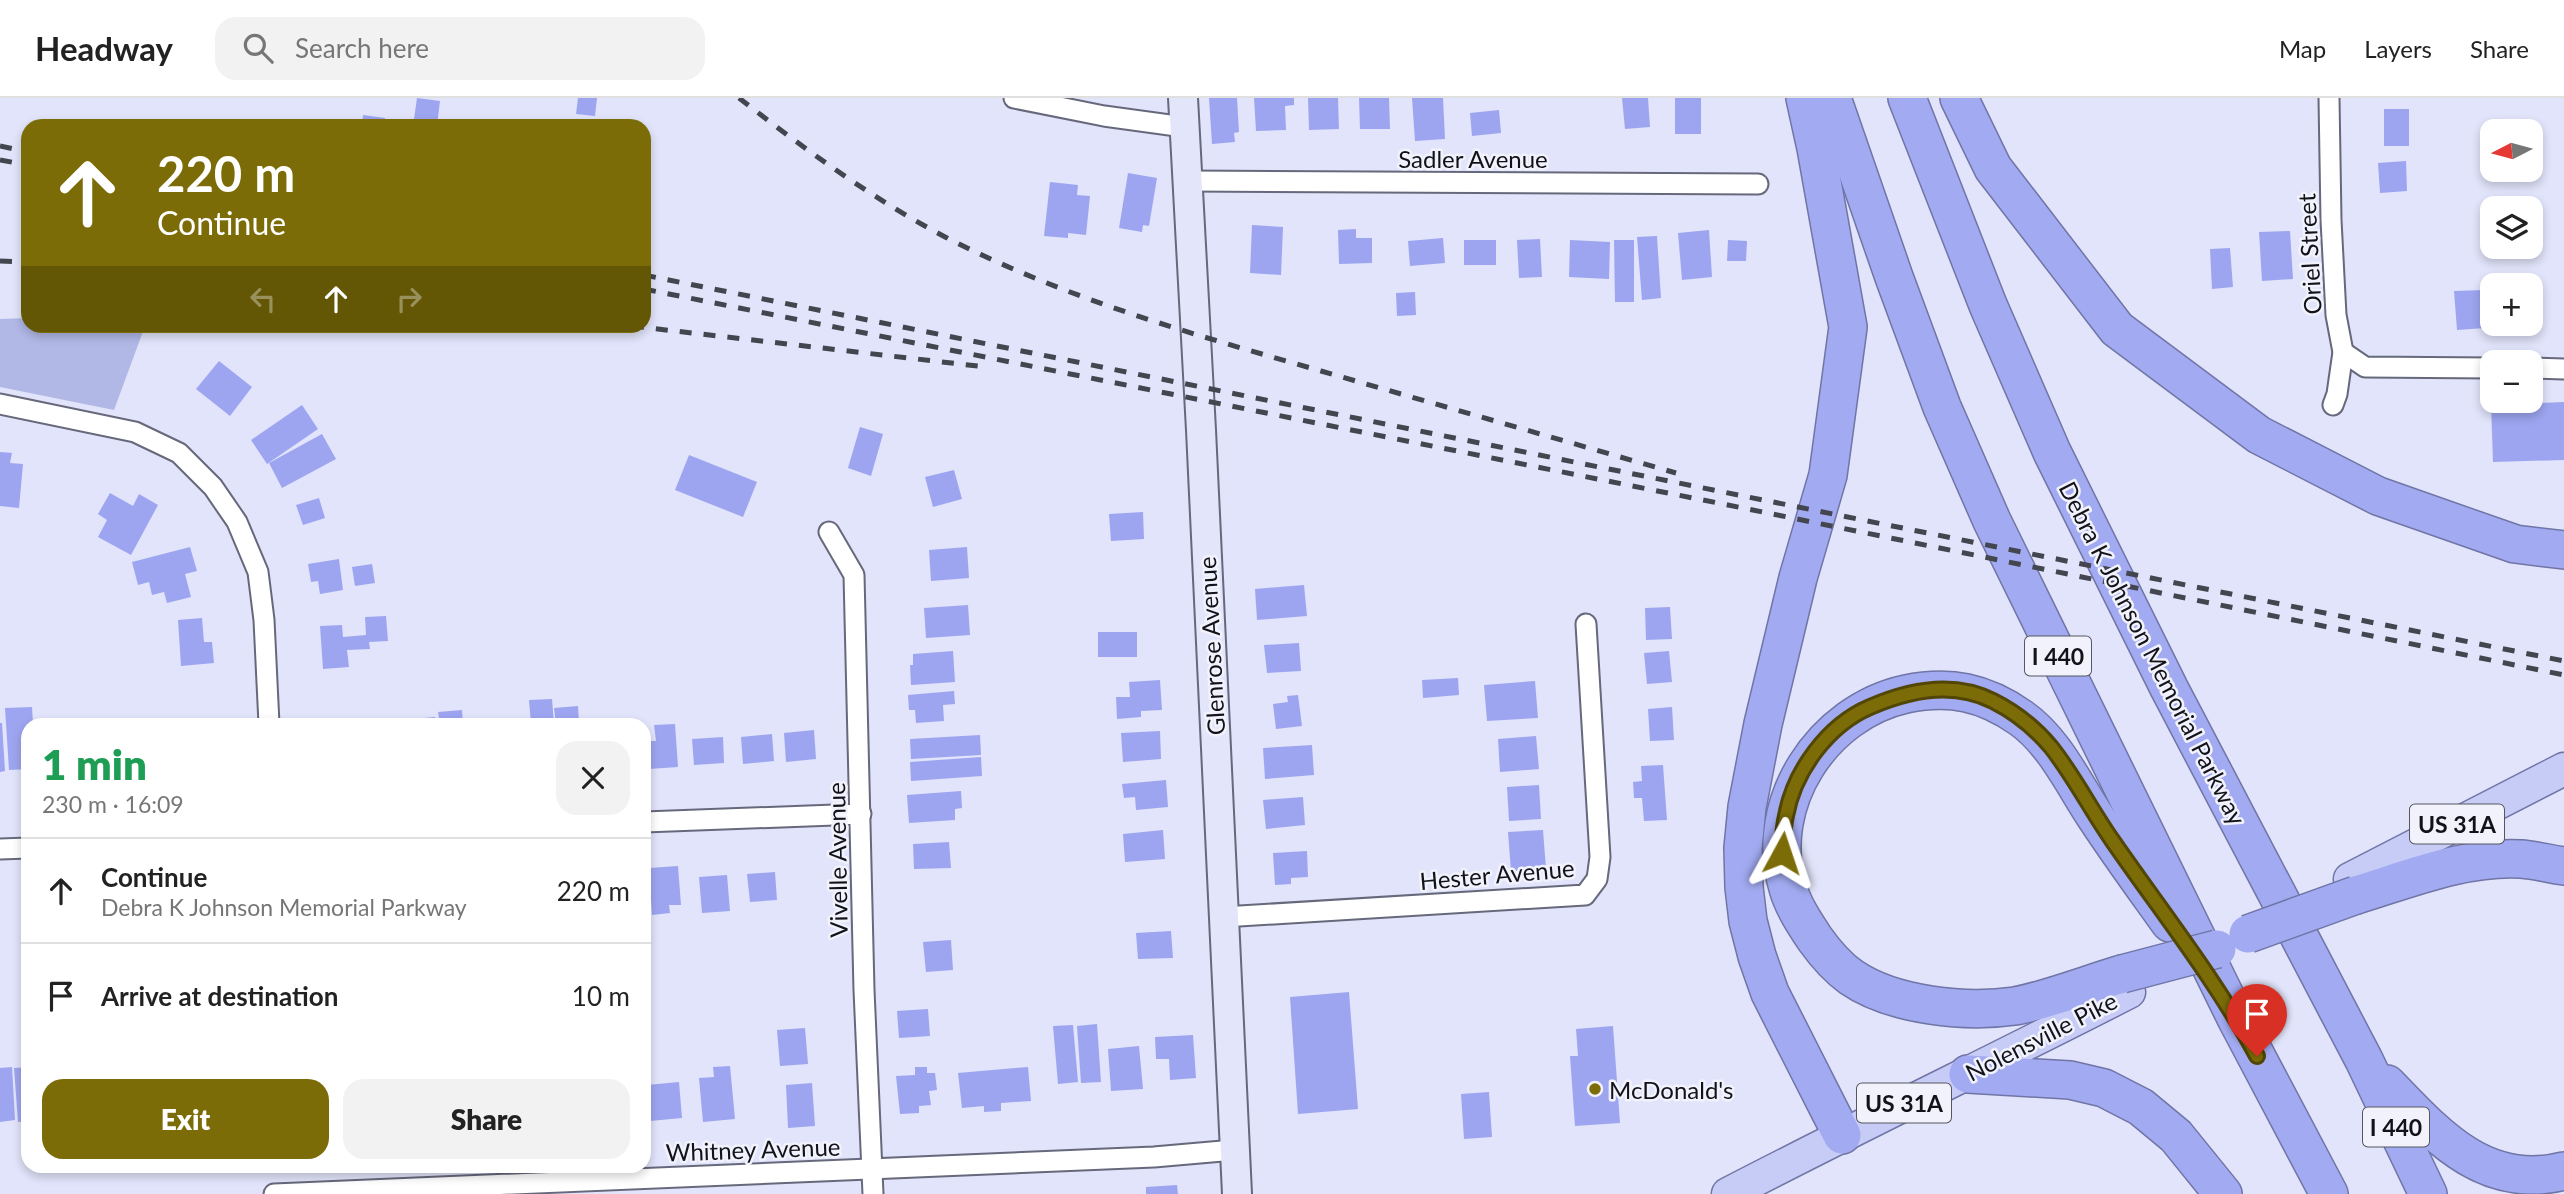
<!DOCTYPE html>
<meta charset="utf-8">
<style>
:root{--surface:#fff;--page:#f2f2f2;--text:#222;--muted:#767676;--line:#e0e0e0;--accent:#7c6c07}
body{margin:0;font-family:Lato,sans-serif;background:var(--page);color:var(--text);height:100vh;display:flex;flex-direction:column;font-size:26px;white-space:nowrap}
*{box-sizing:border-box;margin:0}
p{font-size:23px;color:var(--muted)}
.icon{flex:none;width:38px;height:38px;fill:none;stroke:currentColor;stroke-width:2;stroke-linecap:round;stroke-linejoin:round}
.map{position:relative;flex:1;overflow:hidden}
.drawer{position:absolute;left:21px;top:620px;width:630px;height:455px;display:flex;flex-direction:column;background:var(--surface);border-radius:21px;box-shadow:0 4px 10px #0003}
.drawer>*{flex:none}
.top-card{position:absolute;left:21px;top:21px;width:630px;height:214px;border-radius:21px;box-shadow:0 4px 10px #0003;background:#7c6c07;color:#fff;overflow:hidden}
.needle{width:46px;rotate:264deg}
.controls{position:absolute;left:2480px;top:21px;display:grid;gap:14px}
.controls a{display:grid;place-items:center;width:63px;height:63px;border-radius:14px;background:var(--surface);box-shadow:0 4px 10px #0003;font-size:35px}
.pin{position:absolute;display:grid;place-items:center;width:60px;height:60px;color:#fff;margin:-72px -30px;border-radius:50% 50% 50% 0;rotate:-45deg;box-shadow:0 0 7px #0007}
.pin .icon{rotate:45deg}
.me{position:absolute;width:77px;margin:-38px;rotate:5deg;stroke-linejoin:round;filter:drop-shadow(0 0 5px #0008)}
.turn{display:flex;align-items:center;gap:24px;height:147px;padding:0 21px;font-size:32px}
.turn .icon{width:91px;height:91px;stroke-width:2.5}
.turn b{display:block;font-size:49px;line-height:60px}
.lanes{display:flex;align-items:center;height:66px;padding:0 21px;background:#0003;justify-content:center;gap:35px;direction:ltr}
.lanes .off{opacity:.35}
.round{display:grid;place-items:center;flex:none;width:74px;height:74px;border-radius:21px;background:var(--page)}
.headline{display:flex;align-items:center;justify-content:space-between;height:119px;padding:0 21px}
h1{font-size:42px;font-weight:800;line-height:52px;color:#1e9e55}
.cta{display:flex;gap:14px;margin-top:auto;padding:14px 21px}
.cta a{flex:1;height:80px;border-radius:21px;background:var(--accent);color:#fff;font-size:28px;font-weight:800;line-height:80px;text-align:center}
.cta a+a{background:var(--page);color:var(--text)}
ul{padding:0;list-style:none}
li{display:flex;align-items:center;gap:21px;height:105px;padding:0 21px;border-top:2px solid var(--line)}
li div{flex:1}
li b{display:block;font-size:26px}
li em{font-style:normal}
header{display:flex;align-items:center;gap:42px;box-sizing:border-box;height:98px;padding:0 35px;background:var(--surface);border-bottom:2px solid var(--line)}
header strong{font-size:33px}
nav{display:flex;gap:38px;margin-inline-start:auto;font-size:24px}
.search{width:490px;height:63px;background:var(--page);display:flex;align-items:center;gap:18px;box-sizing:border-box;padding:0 24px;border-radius:21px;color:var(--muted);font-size:26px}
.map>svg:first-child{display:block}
.green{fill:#b1b8e6}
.building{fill:#9da5f0}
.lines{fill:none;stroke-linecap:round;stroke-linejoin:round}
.street-casing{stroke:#66687b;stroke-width:23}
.secondary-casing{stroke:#66687b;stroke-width:32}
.primary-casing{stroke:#7075a6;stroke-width:35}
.highway-casing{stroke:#7075a6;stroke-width:40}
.street{stroke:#fff;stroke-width:19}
.secondary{stroke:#e3e6fb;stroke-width:28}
.primary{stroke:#c7ccf7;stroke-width:32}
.highway{stroke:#a2aaf1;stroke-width:37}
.rail{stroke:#43454f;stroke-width:5;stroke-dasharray:12 12;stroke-linecap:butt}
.highway-bridge-casing{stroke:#7075a6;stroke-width:40;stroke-linecap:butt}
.highway-bridge{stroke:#a2aaf1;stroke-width:37}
.route-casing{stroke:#514605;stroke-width:18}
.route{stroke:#7c6c07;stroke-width:12}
.poi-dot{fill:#7c6c07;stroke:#f1f2fb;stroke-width:2.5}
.labels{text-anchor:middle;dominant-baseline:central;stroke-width:5;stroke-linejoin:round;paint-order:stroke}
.shield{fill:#f1f2fb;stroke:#55565e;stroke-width:2}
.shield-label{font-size:23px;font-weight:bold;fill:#12131a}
.street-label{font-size:24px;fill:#12131a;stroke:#f1f2fb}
.poi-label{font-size:24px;fill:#12131a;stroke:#f1f2fb;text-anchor:start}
</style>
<header>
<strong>Headway</strong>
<div class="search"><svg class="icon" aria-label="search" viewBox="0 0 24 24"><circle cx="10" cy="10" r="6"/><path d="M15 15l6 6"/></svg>Search here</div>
<nav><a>Map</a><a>Layers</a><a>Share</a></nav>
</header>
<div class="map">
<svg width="2564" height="1096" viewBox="0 0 2564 1096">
<rect width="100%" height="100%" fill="#e1e4fa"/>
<!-- green -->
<polygon class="green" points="28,220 28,228 145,228 114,312 0,289 0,221"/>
<!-- building -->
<g class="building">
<polygon points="417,0 440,3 437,28 413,28"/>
<polygon points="578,0 597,0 595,18 576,16"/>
<polygon points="1209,0 1237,0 1239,34 1234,35 1235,44 1212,46"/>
<polygon points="1254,0 1294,0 1294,7 1285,8 1286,32 1256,33"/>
<polygon points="1308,0 1338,0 1339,31 1309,32"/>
<polygon points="1359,0 1389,0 1390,31 1360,31"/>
<polygon points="1412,0 1443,0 1445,41 1415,43"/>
<polygon points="1622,0 1648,0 1650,29 1625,31"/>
<rect x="1675" y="0" width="26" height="36"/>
<rect x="2384" y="11" width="25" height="37"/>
<polygon points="1499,12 1501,35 1472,38 1470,15"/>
<polygon points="363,17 385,20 384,28 362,28"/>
<polygon points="2406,63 2407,93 2380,95 2378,65"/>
<polygon points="1128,75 1157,80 1149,128 1143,127 1142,134 1119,130"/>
<polygon points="1050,84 1078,87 1077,97 1090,98 1086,137 1068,135 1068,140 1044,138"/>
<polygon points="1252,127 1283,129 1281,177 1250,175"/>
<polygon points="1356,131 1356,140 1372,140 1372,165 1339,166 1338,132"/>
<polygon points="1709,132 1712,179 1682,182 1678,135"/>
<polygon points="2290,133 2293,181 2262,183 2259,134"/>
<polygon points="1657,138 1661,200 1642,202 1637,139"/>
<polygon points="1443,140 1445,165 1410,168 1408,143"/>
<polygon points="1540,141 1542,179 1519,180 1517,142"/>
<rect x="1464" y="142" width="32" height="25"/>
<polygon points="1570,142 1610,144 1609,181 1569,179"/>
<polygon points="1614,142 1634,142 1634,204 1615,204"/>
<polygon points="1728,142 1747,143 1746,163 1727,163"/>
<polygon points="2230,150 2233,189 2212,191 2210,151"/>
<polygon points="2483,192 2485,230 2457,232 2454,193"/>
<polygon points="1415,194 1416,217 1397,218 1396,195"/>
<polygon points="219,263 252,289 230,318 196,291"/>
<polygon points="2564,304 2564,362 2493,364 2491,307"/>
<polygon points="302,307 318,331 267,366 251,342"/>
<polygon points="860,329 883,336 871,378 848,370"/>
<polygon points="322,336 336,361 282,390 269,365"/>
<polygon points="0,354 12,355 10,365 23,366 19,410 0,408"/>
<polygon points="689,357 757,384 743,419 675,392"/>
<polygon points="954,372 962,401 933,409 925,379"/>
<polygon points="110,395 133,408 139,396 158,407 131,457 98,439 107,422 98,416"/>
<polygon points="319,400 325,420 303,427 296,407"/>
<polygon points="1143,414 1144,441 1111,443 1109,416"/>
<polygon points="190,449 197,473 185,476 191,499 167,505 164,494 152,497 149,484 138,487 132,464"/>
<polygon points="967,449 969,480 931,483 929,452"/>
<polygon points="339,461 343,492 320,496 318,483 311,484 308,466"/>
<polygon points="372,466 375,485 355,488 352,469"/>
<polygon points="1304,487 1307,518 1257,522 1255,491"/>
<polygon points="968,507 970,537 926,540 924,510"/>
<polygon points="1670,509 1672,541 1646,542 1645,510"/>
<polygon points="386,518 388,543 369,544 370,551 347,552 349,569 323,571 320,528 342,527 343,539 366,537 365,519"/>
<polygon points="202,520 204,544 212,544 214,565 181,568 178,522"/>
<rect x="1098" y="534" width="39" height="25"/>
<polygon points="1299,545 1301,573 1267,575 1264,547"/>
<polygon points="953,553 955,584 911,587 910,567 913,567 913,556"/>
<polygon points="1669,553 1672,584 1647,586 1644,555"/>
<polygon points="1458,580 1459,597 1423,600 1422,582"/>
<polygon points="1160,582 1162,612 1141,613 1141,619 1117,621 1116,599 1130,599 1129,584"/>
<polygon points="1535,583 1538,620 1487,623 1484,587"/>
<polygon points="954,593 955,606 943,607 944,623 916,625 915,612 909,612 908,597"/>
<polygon points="1298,597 1302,628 1276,631 1273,606 1288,604 1287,598"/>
<polygon points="552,601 554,626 531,626 529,602"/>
<polygon points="578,608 579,626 556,626 554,610"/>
<polygon points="32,609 33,626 28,626 28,671 9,672 5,610"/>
<polygon points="1672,609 1674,642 1650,643 1648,611"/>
<polygon points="462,612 463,626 440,626 438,614"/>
<polygon points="435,619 436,626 413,626 413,621"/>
<polygon points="0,625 2,625 5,673 0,674"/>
<polygon points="675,626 678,669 649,671 647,643 656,643 654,627"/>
<polygon points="814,632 816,661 786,664 784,635"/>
<polygon points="1160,633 1161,661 1123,664 1121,635"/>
<polygon points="772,636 774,663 743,666 741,639"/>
<polygon points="980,637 981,657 911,661 910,641"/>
<polygon points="1536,638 1539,671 1500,674 1498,641"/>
<polygon points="723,639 724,665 694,667 692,641"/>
<polygon points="1312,647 1314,677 1265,681 1263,650"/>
<polygon points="981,659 982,678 911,683 910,664"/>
<polygon points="1663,667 1667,722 1644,723 1642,700 1634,700 1633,684 1642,683 1641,668"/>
<polygon points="1166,682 1168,709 1136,712 1135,699 1124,700 1122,686"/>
<polygon points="1539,687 1541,721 1509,723 1507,689"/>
<polygon points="961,693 962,710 955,711 955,722 909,725 907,697"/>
<polygon points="1303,699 1305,727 1266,731 1263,702"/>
<polygon points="1163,732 1165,761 1125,764 1123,736"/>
<polygon points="1543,732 1546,771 1511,773 1508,734"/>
<polygon points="949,744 951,770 914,771 913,746"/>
<polygon points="1307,753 1308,779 1291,780 1291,786 1275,787 1273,755"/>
<polygon points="678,768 681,807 669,807 670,815 652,817 649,770"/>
<polygon points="775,774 777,802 750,804 747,776"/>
<polygon points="727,777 730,813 702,815 699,779"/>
<polygon points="1171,833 1173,860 1138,861 1136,835"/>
<polygon points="951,842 953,872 926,874 923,844"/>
<polygon points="1349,894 1358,1011 1298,1016 1290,899"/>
<polygon points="928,911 930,938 899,940 897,913"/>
<polygon points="1097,926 1101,984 1081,985 1077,928"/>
<polygon points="1073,927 1078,984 1058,986 1053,928"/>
<polygon points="1613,928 1620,1025 1575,1028 1570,958 1578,958 1576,931"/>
<polygon points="805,930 808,966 780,968 777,932"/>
<polygon points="1193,937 1196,980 1170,982 1169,961 1156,961 1155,939"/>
<polygon points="1139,948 1143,991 1111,993 1108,951"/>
<polygon points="730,968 735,1021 703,1024 699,980 714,979 713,969"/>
<polygon points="12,969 15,1022 0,1024 0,970"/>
<polygon points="28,969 28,1023 18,1024 14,970"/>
<polygon points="915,969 927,969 927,975 935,975 937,992 929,993 931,1007 919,1008 919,1015 900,1016 896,978 915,977"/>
<polygon points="1028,969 1031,1003 1001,1005 1001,1013 984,1014 984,1008 962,1010 958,975"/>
<polygon points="679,984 682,1020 650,1023 647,987"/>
<polygon points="812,985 815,1028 788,1030 786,987"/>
<polygon points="1489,994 1492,1039 1464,1041 1461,996"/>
<polygon points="1177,1087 1178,1096 1146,1096 1146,1089"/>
</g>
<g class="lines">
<defs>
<g id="street">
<polyline points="1014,0 1104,18 1184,29"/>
<polyline points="2329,0 2331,122 2336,217 2343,254 2337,296 2333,307"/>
<polyline points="1187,83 1758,86"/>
<polyline points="2343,254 2365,269 2492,270"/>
<polyline points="2530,270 2564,271"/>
<polyline points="0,306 135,334 179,355 213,389 237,424 258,474 264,522 269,626"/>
<polyline points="829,434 854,477 864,892 873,1096"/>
<polyline points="644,724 861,716"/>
<polyline points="0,751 28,750"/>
<polyline points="1223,819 1585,797 1597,781 1600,759 1586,526"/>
<polyline points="274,1096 1154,1059 1234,1052"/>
</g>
<polyline id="secondary" points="1183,0 1201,332 1237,1096"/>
<g id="primary">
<polyline points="2350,781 2564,671"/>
<path d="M1728,1096c133,-69 268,-134 401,-202"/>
</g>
<g id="highway">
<polyline points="1805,0 1816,50 1848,229 1828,377 1798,480 1763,626 1747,709 1743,750 1744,789 1748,823 1757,858 1770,895 1842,1037"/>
<polyline points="1832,0 1894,179 1942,309 1992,423 2236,920 2329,1096"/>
<polyline points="1907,0 1988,207 2052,354 2169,590 2364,962 2428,1096"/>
<polyline points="1959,0 1993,70 2117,231 2259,337 2378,398 2515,446 2564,452"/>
<path d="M2356,797c53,-16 108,-39 165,-36 14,1 29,5 43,7"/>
<path d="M2122,876c-34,10 -74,26 -107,32 -49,7 -122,0 -164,-29 -14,-10 -26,-24 -36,-38 -10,-15 -22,-33 -27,-51 -26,-85 35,-176 118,-194 44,-9 78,-2 115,24 34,24 53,67 76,101 23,35 48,69 73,104"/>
<polyline points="1968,976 2070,982 2104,990 2141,1009 2176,1038 2223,1096"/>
<path d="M2387,986c49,51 98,107 177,87"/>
</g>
</defs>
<!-- street casing -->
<use href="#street" class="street-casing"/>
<!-- secondary casing -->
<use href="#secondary" class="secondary-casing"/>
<!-- primary casing -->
<use href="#primary" class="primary-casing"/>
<!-- highway casing -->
<use href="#highway" class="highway-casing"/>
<!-- street -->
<use href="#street" class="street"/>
<!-- secondary -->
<use href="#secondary" class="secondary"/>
<!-- primary -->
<use href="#primary" class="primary"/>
<!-- highway -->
<use href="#highway" class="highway"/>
<!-- rail -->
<g class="rail">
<path d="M739,0c76,59 155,117 243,157 109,51 224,83 339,116 118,34 237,68 355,102"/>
<polyline points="0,48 28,54"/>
<polyline points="0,62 28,67"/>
<polyline points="0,163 28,164"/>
<polyline points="644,177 2564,563"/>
<polyline points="644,191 1743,410 2564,577"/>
<polyline points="632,228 986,269"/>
</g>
<defs>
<g id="highway-bridge">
<polyline points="2248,836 2356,797"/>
<polyline points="2122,876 2217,851"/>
</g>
</defs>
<!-- highway-bridge casing -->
<use href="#highway-bridge" class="highway-bridge-casing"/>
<!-- highway-bridge -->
<use href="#highway-bridge" class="highway-bridge"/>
</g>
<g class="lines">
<defs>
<path id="route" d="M1782,755c1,-12 1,-25 4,-37 8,-45 42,-91 84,-109 39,-17 84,-26 123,-6 22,11 42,27 58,46 23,29 40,63 61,93 49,71 104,140 145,216"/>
</defs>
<!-- route casing -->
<use href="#route" class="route-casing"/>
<!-- route -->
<use href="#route" class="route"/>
</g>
<!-- markers -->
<circle class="poi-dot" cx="1595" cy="991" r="7"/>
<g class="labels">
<!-- shield labels -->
<g class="shield">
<rect x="2025" y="538.5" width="66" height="39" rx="5"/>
<rect x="2410" y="706.5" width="94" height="39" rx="5"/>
<rect x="1857" y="985.5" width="94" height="39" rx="5"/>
<rect x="2363" y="1009.5" width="66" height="39" rx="5"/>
</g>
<g class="shield-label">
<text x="2058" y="558">I 440</text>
<text x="2457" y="726">US 31A</text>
<text x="1904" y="1005">US 31A</text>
<text x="2396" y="1029">I 440</text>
</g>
<!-- street labels -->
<g class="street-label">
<text x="1473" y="60">Sadler Avenue</text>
<text transform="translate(2309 156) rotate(-93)">Oriel Street</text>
<text transform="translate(1211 548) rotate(-93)">Glenrose Avenue</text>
<text transform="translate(2153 555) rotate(63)">Debra K Johnson Memorial Parkway</text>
<text transform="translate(837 762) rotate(-91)">Vivelle Avenue</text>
<text transform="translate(1497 776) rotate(-5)">Hester Avenue</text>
<text transform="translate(2041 938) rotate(-27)">Nolensville Pike</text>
<text transform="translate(753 1051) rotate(-2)">Whitney Avenue</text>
</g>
<!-- poi labels -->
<g class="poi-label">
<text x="1609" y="991">McDonald's</text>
</g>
</g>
</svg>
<div class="controls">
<a><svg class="needle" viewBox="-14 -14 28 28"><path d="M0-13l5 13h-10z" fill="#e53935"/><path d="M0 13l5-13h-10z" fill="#767676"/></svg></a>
<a><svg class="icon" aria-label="layers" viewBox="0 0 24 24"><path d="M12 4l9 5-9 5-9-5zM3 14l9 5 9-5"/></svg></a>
<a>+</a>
<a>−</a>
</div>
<div class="pin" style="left:2257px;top:958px;background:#d93025"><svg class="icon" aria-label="arrive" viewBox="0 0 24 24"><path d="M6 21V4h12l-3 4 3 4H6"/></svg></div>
<svg class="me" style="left:1782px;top:755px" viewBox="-20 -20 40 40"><path d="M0-17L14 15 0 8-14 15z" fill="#7c6c07" stroke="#fff" stroke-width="4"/></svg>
<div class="top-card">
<div class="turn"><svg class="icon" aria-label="ahead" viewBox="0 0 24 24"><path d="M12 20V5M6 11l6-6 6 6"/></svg><div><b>220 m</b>Continue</div></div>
<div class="lanes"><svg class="icon off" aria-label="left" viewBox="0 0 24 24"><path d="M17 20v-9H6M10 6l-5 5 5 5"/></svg><svg class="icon" aria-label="ahead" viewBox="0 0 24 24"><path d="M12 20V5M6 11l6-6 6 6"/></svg><svg class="icon off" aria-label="right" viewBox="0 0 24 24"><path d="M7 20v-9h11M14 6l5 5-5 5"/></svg></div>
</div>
<section class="drawer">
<div class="headline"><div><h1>1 min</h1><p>230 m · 16:09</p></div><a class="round"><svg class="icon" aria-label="close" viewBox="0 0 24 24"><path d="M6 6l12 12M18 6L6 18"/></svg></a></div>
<ul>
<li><svg class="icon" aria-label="ahead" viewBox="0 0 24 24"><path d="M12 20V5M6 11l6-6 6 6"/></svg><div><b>Continue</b><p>Debra K Johnson Memorial Parkway</p></div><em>220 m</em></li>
<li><svg class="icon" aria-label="arrive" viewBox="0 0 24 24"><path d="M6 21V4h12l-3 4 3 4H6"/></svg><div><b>Arrive at destination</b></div><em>10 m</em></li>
</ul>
<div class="cta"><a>Exit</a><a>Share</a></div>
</section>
</div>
